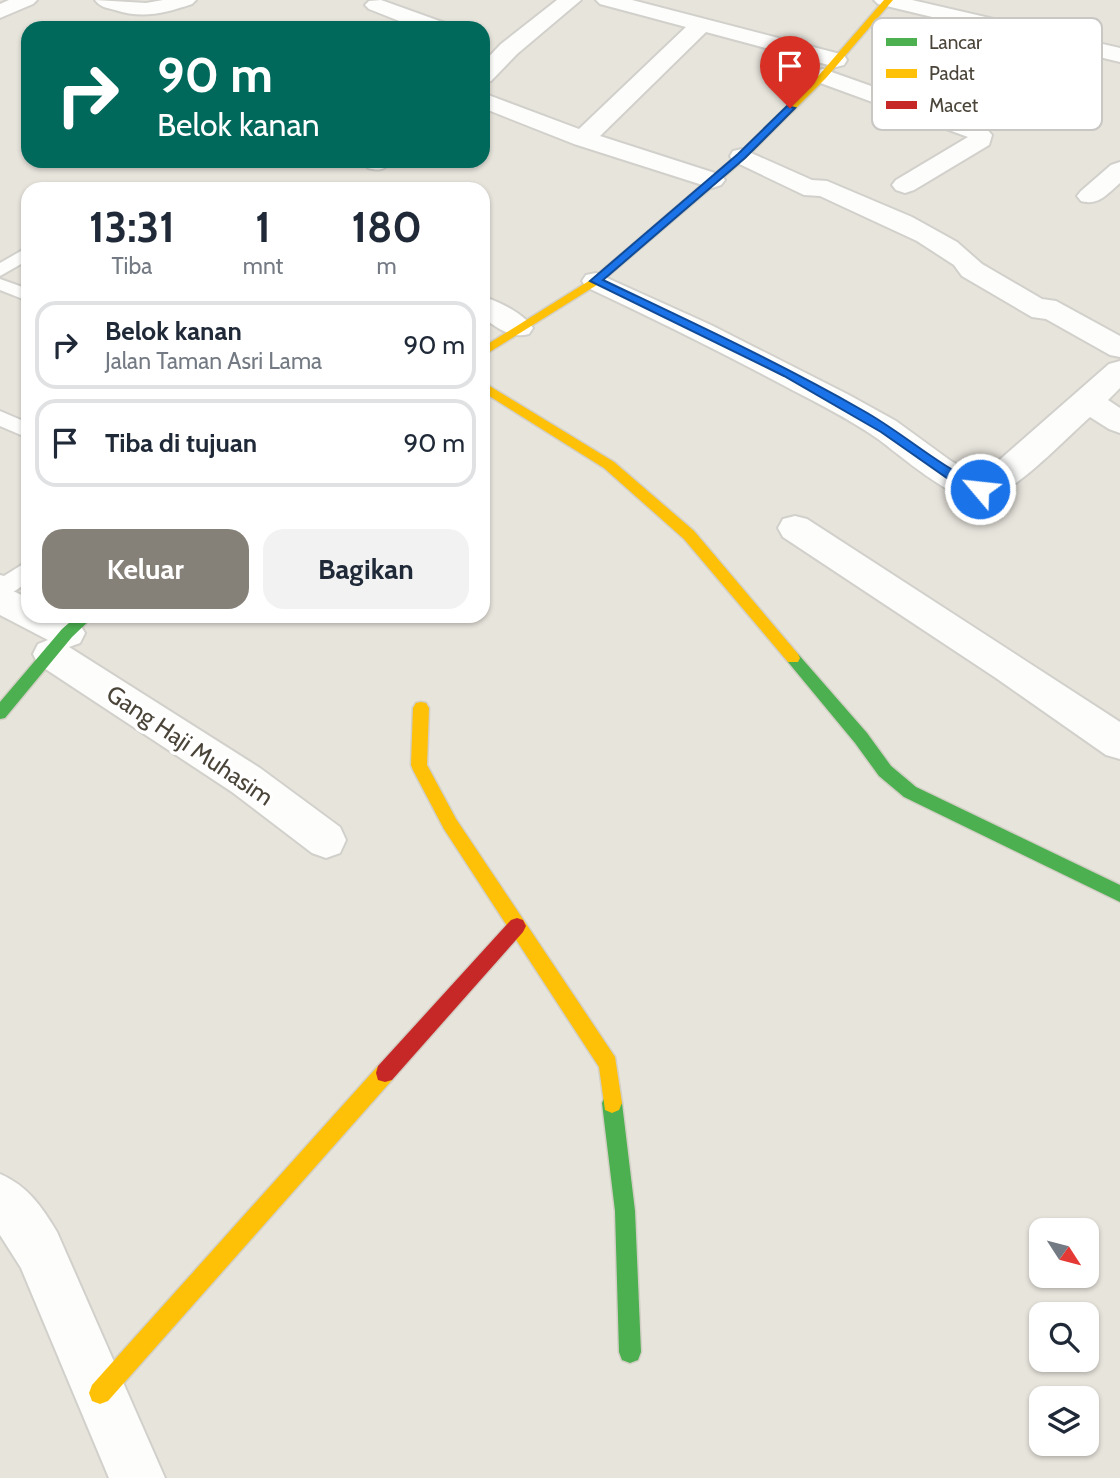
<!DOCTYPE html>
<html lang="id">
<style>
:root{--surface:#fff;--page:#f2f2f3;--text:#1f2937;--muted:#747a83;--line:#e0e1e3;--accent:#868178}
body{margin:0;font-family:Cabin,sans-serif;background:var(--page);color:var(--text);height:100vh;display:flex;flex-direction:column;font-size:26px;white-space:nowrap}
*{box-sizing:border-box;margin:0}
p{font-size:23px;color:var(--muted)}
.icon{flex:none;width:38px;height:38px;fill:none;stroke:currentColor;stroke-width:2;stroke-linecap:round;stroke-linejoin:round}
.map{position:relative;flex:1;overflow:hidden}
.drawer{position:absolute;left:21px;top:182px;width:469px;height:441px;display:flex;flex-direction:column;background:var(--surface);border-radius:21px;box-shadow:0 2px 5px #0004}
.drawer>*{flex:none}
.guide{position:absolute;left:21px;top:21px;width:469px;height:147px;border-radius:21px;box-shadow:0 2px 5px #0004;background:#00695c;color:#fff;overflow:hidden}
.needle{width:46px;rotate:126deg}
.tools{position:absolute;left:1029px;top:1218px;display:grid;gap:14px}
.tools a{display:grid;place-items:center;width:70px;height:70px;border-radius:14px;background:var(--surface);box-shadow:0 2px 5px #0004;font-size:35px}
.pin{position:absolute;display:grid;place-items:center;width:60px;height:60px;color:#fff;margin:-72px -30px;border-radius:50% 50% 50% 0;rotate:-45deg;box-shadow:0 0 7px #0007}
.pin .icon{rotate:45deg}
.me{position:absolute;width:77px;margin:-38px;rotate:298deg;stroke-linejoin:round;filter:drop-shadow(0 0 5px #0008)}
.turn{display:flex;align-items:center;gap:24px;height:147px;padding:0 21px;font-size:32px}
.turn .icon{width:91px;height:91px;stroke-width:2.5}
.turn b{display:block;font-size:49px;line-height:60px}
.eta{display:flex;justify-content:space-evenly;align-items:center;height:119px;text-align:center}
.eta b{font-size:42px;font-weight:700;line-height:49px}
.primary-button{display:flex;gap:14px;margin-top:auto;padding:14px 21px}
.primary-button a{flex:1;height:80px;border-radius:21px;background:var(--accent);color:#fff;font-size:28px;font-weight:700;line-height:80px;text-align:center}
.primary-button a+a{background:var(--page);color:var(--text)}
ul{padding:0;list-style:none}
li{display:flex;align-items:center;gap:21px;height:88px;margin:0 14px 10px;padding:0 7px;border:4px solid var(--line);border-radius:21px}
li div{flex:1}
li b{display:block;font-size:26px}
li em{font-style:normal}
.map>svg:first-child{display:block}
.residential{fill:#e7e4dc;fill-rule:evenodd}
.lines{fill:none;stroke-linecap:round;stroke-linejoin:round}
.lane-casing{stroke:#d2d0cb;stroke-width:4}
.street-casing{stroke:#d2d0cb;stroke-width:4}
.fast-casing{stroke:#d3cfc5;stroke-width:3}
.slow-casing{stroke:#d3cfc5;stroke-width:3}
.jam-casing{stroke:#d3cfc5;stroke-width:3}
.lane{fill:#fdfdfc;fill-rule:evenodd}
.street{fill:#fdfdfc;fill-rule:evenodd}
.fast{fill:#4caf50;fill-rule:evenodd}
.slow{fill:#ffc107;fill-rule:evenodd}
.jam{fill:#c62828;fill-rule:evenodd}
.route{fill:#1a73e8;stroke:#114b97;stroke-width:2}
.labels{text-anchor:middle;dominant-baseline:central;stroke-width:7;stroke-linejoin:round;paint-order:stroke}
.street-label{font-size:24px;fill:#4b4439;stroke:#fff}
.key{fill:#fff;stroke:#c9c7c4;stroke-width:2}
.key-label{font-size:19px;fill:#4b4439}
</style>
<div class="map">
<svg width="1120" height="1478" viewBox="0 0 1120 1478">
<rect width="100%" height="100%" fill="#f4f2ee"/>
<!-- residential -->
<path class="residential" d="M0,0h1120v1478h-1120zM28,28h455v133h-455zM28,189h455v427h-455zM1041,1230h46v46h-46zM1041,1314h46v46h-46zM1041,1398h46v46h-46z"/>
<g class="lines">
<defs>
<g id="lane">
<polygon points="28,247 28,260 0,276 0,263"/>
<polygon points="0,279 28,289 28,301 0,290"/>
<polygon points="0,411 28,423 28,438 0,426"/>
<path d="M28,561v20c-9,7 -16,15 -28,12v-18l4,1z"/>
</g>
<g id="street">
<polygon points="9,0 37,0 33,4 0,18 0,4"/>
<path d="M95,0l51,3 17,-3h33l-4,4c-27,9 -49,15 -77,6 -8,-2 -15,-3 -20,-10z"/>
<polygon points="381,0 445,23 448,28 417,28 369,9 365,5 369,1"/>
<polygon points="557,0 581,0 517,54 491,81 483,83 483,63 501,44"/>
<polygon points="596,0 632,0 844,55 847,60 844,65 836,67 706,32 600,136 721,175 725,180 721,185 712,188 574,144 483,108 483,93 579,129 686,27 600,4"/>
<polygon points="874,0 912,0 1120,48 1120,62 878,4"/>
<polygon points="823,69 984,126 992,135 989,145 914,190 905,193 896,190 892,185 896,180 968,137 815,81 812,76 815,71"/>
<polygon points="742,149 812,180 827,181 912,217 957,242 982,264 1042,299 1056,301 1120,336 1120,357 1110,355 1046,319 1032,317 962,276 954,265 917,241 820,196 804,195 733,161 730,156 733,151"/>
<path d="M366,161h25c-6,9 -12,10 -23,7z"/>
<path d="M1120,162v21c-13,11 -21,23 -39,18l-4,-5 4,-5 30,-26z"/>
<path d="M596,273l115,52 138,70 47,26 55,40 29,16 129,-113 11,-3v27l-12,12 12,8v25l-11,-4 -19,-12c-23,20 -80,81 -108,83 -28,3 -82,-45 -104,-61 -30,-21 -65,-38 -97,-55 -64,-34 -129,-66 -195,-97l-4,-6 4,-6z"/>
<path d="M483,297c16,4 41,17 50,31l-4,6c-18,5 -31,-6 -46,-16z"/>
<polygon points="795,516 807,519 1120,722 1120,759 1106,755 996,678 783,537 778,528 783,519"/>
<path d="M0,585l28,13v18c22,0 46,-5 57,17l-5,10 -11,4 191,121 80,59 6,13 -6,13 -14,5 -14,-5 -80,-61 -194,-128 -5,-10 5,-10 10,-4 -48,-25z"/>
<path d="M0,1174c28,12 42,33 57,58l108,246h-56l-88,-210 -21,-33z"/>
</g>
<g id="fast">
<polygon points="77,616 94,616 72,637 5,718 0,719 0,702 62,629"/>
<polygon points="793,652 798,654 867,733 891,766 916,787 1120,885 1120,902 904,797 879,776 855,743 788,662 786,658"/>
<polygon points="612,1093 619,1096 622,1103 635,1211 641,1352 638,1360 630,1363 622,1360 619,1352 615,1211 602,1103 605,1096"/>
</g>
<g id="slow">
<polygon points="884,0 893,0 826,78 746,158 600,283 483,356 483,347 592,279 738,154 820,74"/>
<polygon points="483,382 614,462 694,531 798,654 800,658 798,662 788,662 684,539 604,468 483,392"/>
<polygon points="421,702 426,703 429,708 427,765 456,819 615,1057 622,1103 619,1110 612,1113 605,1110 599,1067 444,829 413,770 411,765 413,708 416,703"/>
<polygon points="385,1064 392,1066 394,1073 392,1080 108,1401 100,1404 92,1401 89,1393 92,1385 378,1066"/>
</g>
<polygon id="jam" points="517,918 523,920 526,926 523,932 392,1080 385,1082 378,1080 376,1073 378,1066 511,920"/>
</defs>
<!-- lane casing -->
<use href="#lane" class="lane-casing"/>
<!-- street casing -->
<use href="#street" class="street-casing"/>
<!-- fast casing -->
<use href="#fast" class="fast-casing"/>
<!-- slow casing -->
<use href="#slow" class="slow-casing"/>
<!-- jam casing -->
<use href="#jam" class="jam-casing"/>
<!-- lane -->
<use href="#lane" class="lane"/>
<!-- street -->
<use href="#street" class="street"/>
<!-- fast -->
<use href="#fast" class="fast"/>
<!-- slow -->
<use href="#slow" class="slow"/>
<!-- jam -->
<use href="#jam" class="jam"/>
</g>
<!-- route -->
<path class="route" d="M787,106l8,2 -50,50 -142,122c88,42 175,82 259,130 42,23 79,59 123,76v7l-5,1 -23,-9 -76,-53 -97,-56 -194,-95 148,-127z"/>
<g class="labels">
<!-- street labels -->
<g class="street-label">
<text transform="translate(190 745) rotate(34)">Gang Haji Muhasim</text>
</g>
</g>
<!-- legend -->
<rect x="872" y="18" width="230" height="112" rx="10" class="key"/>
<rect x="886" y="38" width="31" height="8" fill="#4caf50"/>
<rect x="886" y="69" width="31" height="9" fill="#ffc107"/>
<rect x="886" y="101" width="31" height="8" fill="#c62828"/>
<g class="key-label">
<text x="929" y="49">Lancar</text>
<text x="929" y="80">Padat</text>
<text x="929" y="112">Macet</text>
</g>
</svg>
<div class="tools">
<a><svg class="needle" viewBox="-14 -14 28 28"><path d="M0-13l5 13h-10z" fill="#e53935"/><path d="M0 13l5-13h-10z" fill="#747a83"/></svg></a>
<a><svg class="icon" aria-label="search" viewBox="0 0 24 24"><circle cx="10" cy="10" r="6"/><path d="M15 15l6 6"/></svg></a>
<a><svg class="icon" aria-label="layers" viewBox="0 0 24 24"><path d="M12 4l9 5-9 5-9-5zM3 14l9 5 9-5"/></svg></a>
</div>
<div class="pin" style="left:790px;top:108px;background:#d93025"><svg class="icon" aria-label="arrive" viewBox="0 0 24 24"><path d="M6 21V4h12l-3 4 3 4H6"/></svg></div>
<svg class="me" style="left:980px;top:489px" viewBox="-20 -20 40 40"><circle r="17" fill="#1a73e8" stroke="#fff" stroke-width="3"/><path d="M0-11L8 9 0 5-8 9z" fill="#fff"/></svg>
<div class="guide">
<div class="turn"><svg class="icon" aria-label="right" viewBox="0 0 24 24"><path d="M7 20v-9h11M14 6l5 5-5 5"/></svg><div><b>90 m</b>Belok kanan</div></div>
</div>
<section class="drawer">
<div class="eta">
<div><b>13:31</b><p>Tiba</p></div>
<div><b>1</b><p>mnt</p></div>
<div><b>180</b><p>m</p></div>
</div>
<ul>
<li><svg class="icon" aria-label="right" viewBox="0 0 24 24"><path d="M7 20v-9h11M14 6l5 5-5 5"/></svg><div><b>Belok kanan</b><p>Jalan Taman Asri Lama</p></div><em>90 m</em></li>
<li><svg class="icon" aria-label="arrive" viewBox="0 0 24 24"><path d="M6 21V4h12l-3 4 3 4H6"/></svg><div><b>Tiba di tujuan</b></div><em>90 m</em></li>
</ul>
<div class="primary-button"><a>Keluar</a><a>Bagikan</a></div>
</section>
</div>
